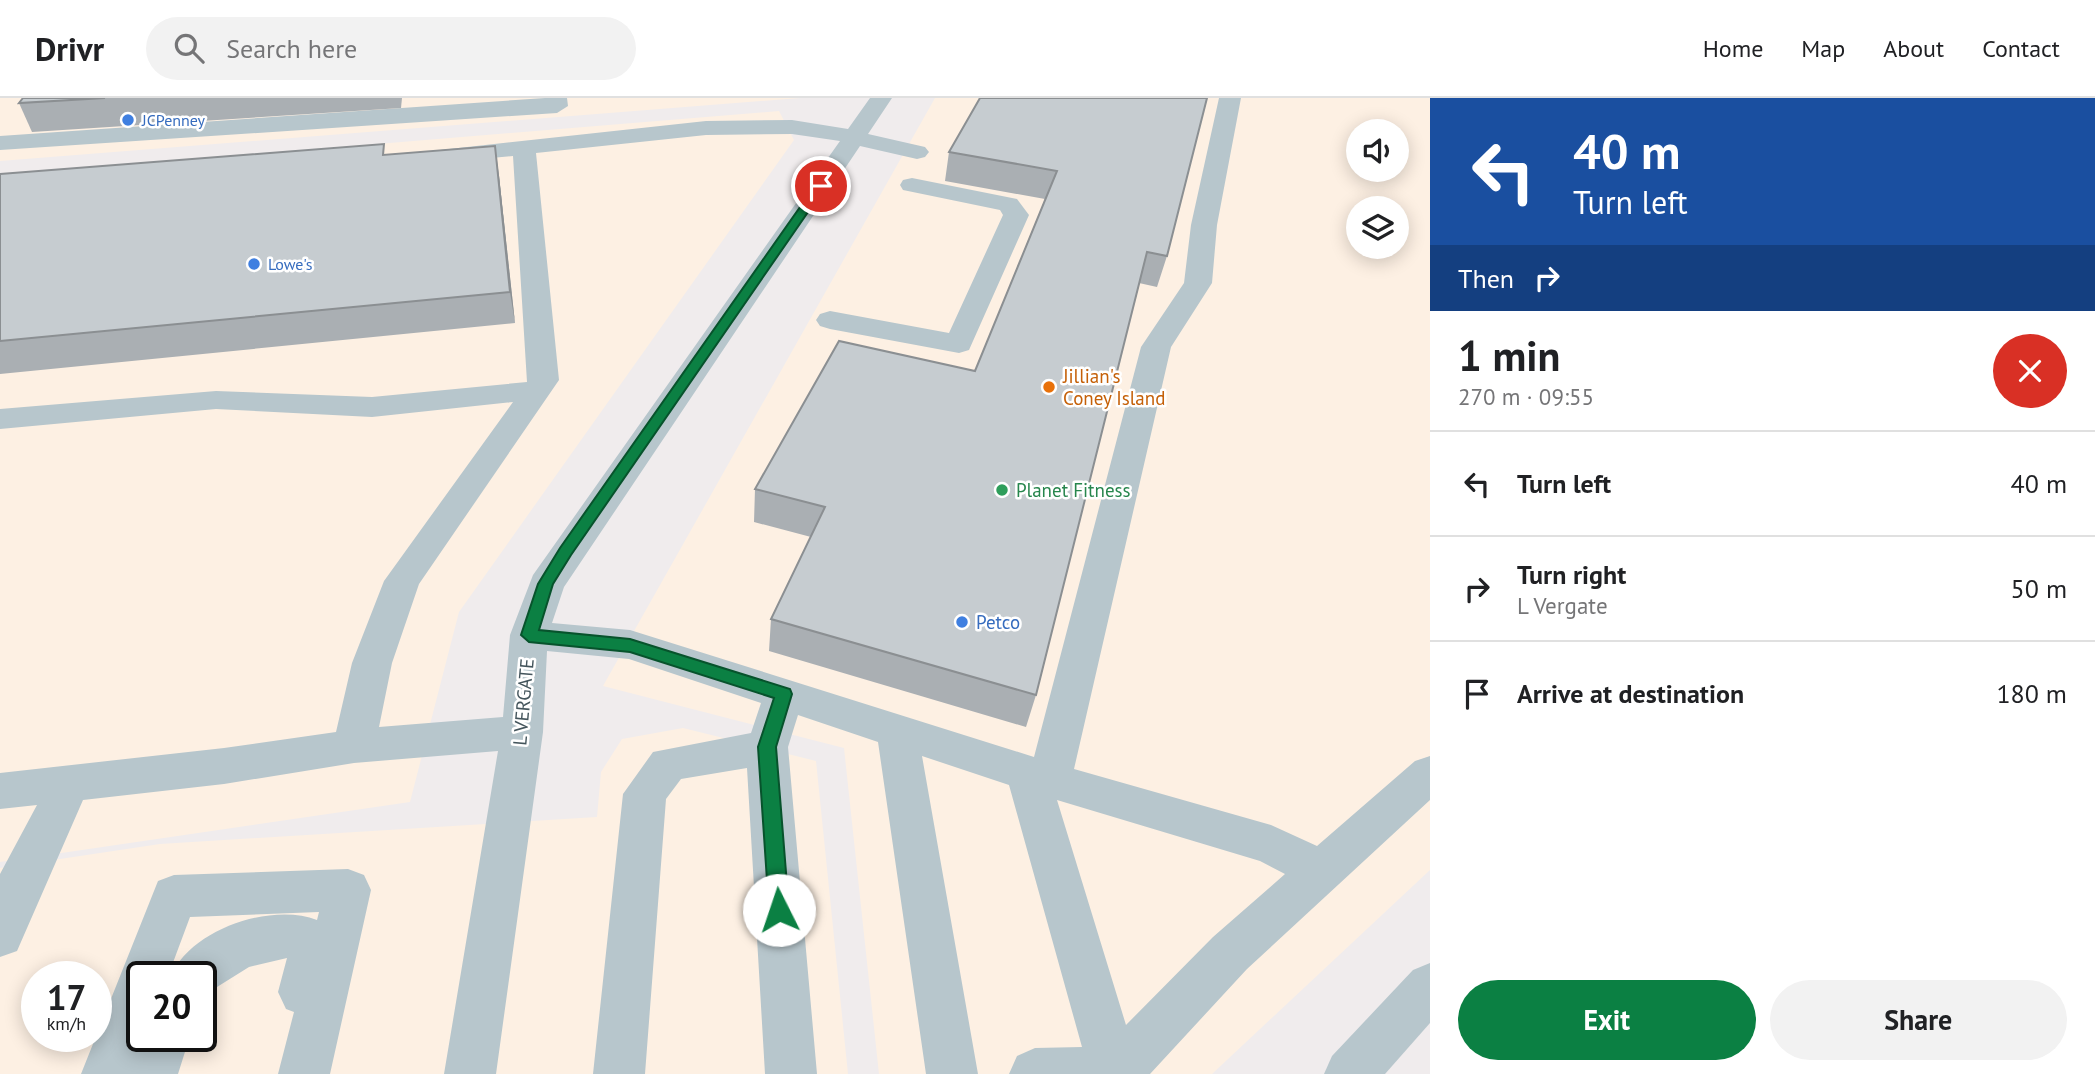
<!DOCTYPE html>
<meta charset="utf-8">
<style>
:root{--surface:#fff;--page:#f2f2f2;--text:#202124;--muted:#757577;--line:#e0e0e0;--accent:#0b8043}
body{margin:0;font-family:"PT Sans",sans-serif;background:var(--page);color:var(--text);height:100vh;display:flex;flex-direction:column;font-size:26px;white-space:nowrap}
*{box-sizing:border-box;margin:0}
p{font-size:23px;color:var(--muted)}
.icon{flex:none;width:38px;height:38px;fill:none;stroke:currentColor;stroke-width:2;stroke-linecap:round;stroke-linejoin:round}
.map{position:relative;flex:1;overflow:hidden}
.sheet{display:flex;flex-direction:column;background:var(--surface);width:665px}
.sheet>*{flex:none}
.hud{background:#1a4fa0;color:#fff;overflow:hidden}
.buttons{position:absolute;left:1346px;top:21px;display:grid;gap:14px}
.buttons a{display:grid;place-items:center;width:63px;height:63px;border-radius:50%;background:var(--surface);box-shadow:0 4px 18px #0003;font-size:35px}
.speed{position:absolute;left:21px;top:863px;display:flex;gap:14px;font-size:35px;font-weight:700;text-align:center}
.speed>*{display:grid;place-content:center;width:91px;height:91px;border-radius:50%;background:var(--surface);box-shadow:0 4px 18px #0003;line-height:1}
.speed small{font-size:18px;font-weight:400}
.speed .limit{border:4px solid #111;border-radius:10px;background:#fff;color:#111}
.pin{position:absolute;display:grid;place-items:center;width:60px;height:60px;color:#fff;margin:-30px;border:4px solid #fff;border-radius:50%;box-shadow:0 2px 7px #0007}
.me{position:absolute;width:77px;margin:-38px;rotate:356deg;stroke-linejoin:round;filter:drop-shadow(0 0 5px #0008)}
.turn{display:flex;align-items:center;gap:24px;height:147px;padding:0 28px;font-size:32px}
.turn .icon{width:91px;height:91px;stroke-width:2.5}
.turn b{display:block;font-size:49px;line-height:60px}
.then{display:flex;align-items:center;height:66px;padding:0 28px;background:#0003;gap:14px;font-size:26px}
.round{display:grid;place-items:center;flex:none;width:74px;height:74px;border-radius:37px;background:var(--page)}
.overview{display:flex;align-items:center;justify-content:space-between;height:119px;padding:0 28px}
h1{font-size:42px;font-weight:700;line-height:52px}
.cta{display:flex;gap:14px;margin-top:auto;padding:14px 28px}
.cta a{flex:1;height:80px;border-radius:42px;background:var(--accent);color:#fff;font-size:28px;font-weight:700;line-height:80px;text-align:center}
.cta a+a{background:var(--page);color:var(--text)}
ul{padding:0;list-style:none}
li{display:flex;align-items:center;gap:21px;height:105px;padding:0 28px;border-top:2px solid var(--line)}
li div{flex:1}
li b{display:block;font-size:26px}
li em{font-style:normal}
header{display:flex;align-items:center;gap:42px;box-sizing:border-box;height:98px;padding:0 35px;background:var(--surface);border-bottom:2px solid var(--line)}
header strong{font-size:33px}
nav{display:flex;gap:38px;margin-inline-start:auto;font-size:24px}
.search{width:490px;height:63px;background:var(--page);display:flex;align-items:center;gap:18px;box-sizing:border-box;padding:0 24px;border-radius:38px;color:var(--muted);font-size:26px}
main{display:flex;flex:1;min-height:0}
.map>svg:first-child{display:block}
.commercial{fill:#fdf0e3;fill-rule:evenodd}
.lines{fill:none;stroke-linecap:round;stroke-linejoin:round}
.minor{fill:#b7c6cc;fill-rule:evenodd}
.wall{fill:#aaafb3}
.shaded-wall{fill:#8b8f92}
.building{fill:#c6ccd0;stroke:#8b8f92;stroke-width:2}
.route{fill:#0b8043;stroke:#07532c;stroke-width:2}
.shop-dot{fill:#3f7fe0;stroke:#fff;stroke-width:2.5}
.food-dot{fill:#e8710a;stroke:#fff;stroke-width:2.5}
.leisure-dot{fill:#2e9e5b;stroke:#fff;stroke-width:2.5}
.labels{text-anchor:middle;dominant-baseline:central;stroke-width:5;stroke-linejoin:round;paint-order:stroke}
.far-shop-label{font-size:16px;fill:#366cbe;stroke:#fff;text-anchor:start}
.food-label{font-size:19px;fill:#c56008;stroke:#fff;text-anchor:start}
.leisure-label{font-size:19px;fill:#27864d;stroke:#fff;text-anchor:start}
.shop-label{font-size:19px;fill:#366cbe;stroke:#fff;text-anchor:start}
.street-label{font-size:19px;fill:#44555c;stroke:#fff}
</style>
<header>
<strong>Drivr</strong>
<div class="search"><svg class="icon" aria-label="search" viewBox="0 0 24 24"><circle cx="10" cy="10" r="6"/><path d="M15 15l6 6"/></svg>Search here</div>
<nav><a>Home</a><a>Map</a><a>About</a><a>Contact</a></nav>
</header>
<main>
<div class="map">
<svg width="1430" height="976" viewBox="0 0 1430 976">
<rect width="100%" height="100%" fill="#f0eced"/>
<!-- commercial -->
<g class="commercial">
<polygon points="0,0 800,0 0,63"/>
<path d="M935,0h495v772l-218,204h-333l-35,-326 -241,-62zM1358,33h38v39h-38zM1358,110h38v39h-38z"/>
<polygon points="779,13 794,42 459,514 410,704 0,764 0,77"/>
<path d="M683,630l133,33 32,313h-848v-206l160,-24 437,-27 4,-45 21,-33zM37,878h59v60h-59zM142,878h59v60h-59z"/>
</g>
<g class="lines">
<!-- minor -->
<g class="minor">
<polygon points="545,0 567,0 568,8 557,15 0,52 0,38"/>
<path d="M870,0h22l-24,36 57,13 4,5 -4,5 -8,2 -57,-13 -296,441 -12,36 78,7 404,127 107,-410 43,-64 7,-58 28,-127h22l-24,127 -5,58 -41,64 -97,422 197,56 46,21 98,-85 15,-5v44l-183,169 -97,105h-141l8,-18 18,-8 47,-1 -73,-262 -87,-29 56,318h-52l-48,-332 -80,-27 -10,32 29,327h-52l-18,-306 -66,11 -15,20 -21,275h-52l30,-280 30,-42 98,-19 10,-30 -132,-44 -82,-8 -4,81 -47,342h-52l54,-323 -144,12 -130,21 -141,16 -66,151 -17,6v-83l37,-69 -37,4v-36l224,-25 112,-16 16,-69 32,-82 129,-179 -141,15 -156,-8 -216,20v-20l216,-18 156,6 155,-15 -14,-226 -65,6 -8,-2 -4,-5 4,-5 266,-29 86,-1 56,9zM792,36l48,7 -307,434 -23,60 -7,82 -124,10 13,-64 27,-79 140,-204 -23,-227 170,-18zM1057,702l203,61 25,13 -72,63 -87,88z"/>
<polygon points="912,80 1017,101 1029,117 969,252 959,255 830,231 820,228 816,222 820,216 830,213 949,235 1003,117 1000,112 903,92 900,87 903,82"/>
<path d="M348,771l16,6 7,15 -41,184h-52l16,-62 -8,-3 -8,-17 9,-34 -38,9 -48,30v-21h-30c19,-46 100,-74 146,-56l2,-8 -129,5 -22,59h-26v60h48l-12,38h-97l77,-193 16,-6z"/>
<polygon points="1430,865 1430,925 1385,976 1324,976 1332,958 1413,872"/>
</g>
</g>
<!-- wall -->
<g class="wall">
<polygon points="23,0 402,0 401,10 32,34 19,5"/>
<polygon points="980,0 1167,158 1157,189 1139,185 1036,597 1026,629 769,553 771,521 811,439 754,424 755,391 975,273 1045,101 945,83 949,54"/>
<polygon points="386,57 499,78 515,225 0,276 0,76"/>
</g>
<!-- shaded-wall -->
<polygon class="shaded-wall" points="495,48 499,78 515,225 510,194"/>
<!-- building -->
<g class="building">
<polygon points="23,0 105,0 19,5"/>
<polygon points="980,0 1207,0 1167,158 1147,154 1036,597 771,521 825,409 755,391 839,243 975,273 1057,73 949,54"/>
<polygon points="384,46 383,57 495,48 510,194 0,243 0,76"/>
</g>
<!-- route -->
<polygon class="route" points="817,85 826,88 571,457 553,486 539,532 630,541 790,591 792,596 776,649 789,812 786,819 779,822 772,819 769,812 758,649 774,600 630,554 529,544 521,537 538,486 560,450"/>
<!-- markers -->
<g class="shop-dot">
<circle cx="128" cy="22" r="7"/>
<circle cx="254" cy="166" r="7"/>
<circle cx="962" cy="524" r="7"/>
</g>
<circle class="food-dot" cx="1049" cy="289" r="7"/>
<circle class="leisure-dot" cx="1002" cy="392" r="7"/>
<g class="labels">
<!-- far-shop labels -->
<g class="far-shop-label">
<text x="142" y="22">JCPenney</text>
<text x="268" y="166">Lowe's</text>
</g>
<!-- food labels -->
<g class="food-label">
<text x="1063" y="278">Jillian's<tspan x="1063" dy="22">Coney Island</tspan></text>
</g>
<!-- leisure labels -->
<g class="leisure-label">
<text x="1016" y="392">Planet Fitness</text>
</g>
<!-- shop labels -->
<g class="shop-label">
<text x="976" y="524">Petco</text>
</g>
<!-- street labels -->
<g class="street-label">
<text transform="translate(523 604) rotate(-85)">L VERGATE</text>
</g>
</g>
</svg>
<div class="buttons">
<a><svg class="icon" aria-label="sound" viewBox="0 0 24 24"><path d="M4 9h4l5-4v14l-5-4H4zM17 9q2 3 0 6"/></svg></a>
<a><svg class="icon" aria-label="layers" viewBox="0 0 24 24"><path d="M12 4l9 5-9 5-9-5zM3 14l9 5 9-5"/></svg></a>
</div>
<div class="speed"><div>17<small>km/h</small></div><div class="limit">20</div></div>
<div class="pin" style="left:821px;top:88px;background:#d93025"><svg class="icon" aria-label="arrive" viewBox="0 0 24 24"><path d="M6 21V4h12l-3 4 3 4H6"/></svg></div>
<svg class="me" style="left:779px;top:812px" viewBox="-20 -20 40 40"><circle r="19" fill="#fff"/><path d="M0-13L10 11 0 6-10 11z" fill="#0b8043"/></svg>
</div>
<section class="sheet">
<div class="hud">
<div class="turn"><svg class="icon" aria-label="left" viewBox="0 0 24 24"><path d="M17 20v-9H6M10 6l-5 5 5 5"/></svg><div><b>40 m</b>Turn left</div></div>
<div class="then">Then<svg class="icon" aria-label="right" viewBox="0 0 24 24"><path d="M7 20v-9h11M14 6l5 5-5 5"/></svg></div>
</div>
<div class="overview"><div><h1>1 min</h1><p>270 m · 09:55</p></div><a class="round" style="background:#d93025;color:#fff"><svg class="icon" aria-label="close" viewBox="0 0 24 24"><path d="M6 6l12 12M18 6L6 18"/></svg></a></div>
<ul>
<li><svg class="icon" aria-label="left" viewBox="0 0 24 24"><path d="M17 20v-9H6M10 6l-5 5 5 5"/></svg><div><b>Turn left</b></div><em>40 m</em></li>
<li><svg class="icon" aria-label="right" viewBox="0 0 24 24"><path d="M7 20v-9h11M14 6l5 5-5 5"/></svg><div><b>Turn right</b><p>L Vergate</p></div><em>50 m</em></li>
<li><svg class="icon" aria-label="arrive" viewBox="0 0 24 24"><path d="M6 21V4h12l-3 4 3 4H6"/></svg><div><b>Arrive at destination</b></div><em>180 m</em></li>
</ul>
<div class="cta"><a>Exit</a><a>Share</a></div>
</section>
</main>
